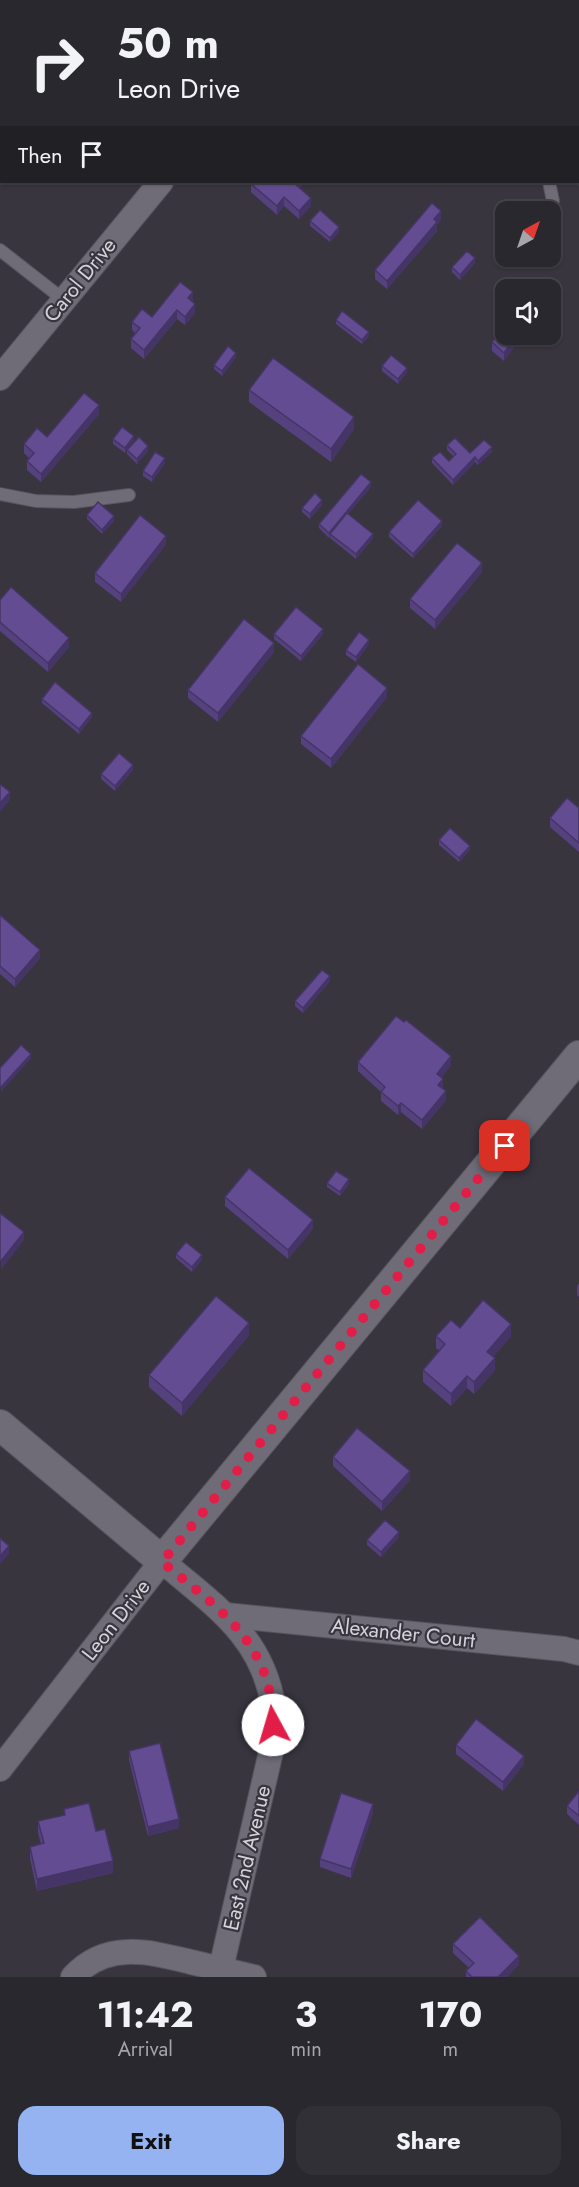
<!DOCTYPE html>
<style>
:root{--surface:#2a282f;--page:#323037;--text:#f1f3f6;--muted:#a5a6aa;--line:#46444b;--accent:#95b2f1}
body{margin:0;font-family:Jost,sans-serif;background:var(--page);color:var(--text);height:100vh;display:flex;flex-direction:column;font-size:22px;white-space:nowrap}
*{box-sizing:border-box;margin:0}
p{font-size:20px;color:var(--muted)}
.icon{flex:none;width:33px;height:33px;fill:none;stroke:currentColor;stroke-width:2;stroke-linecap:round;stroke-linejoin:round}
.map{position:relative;height:1977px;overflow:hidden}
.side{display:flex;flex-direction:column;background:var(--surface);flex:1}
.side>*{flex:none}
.banner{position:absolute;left:0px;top:0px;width:579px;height:183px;box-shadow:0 2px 4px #0004,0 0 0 2px var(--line);background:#2a282f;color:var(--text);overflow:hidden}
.needle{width:39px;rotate:40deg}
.tools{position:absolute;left:495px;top:201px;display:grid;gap:12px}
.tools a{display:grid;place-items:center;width:66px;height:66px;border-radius:12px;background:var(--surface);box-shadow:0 2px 4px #0004,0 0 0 2px var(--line);font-size:30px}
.pin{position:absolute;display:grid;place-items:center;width:51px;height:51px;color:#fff;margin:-26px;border-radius:12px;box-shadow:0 3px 9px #0006}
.me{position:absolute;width:66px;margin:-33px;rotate:354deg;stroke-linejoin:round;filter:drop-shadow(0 0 4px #0008)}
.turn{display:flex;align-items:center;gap:21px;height:126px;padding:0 18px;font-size:27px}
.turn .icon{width:78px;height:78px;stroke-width:2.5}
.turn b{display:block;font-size:42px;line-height:51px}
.then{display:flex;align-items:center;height:57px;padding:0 18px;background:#0003;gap:12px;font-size:22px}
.eta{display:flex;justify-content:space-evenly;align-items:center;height:102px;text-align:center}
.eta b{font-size:36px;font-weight:700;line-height:42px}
.primary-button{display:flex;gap:12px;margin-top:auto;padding:12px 18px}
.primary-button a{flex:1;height:69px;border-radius:18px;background:var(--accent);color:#111;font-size:24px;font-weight:700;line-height:69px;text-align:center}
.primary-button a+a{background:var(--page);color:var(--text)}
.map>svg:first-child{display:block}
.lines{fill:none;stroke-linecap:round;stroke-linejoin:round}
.service-casing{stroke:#55545c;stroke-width:14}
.minor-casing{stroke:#55545c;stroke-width:26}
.tertiary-casing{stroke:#55545c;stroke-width:32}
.service{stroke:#6f6c78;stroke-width:12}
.minor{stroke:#6f6c78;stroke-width:24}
.tertiary{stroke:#6f6c78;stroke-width:30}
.wall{fill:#55417e}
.shaded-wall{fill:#453566}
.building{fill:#634c92;stroke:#453566;stroke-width:1.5}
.route{stroke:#e11d48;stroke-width:10;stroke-dasharray:0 18}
.labels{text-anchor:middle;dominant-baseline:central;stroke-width:4.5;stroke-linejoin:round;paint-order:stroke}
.street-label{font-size:21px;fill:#d4d3d9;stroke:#38353f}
</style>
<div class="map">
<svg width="579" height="1977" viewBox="0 0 579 1977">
<rect width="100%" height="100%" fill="#38353f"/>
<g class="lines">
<defs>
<g id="service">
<polyline points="578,98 579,96"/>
<polyline points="549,182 553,201"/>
<polyline points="0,250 64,300"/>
<polyline points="0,494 36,501 74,502 129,495"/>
</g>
<g id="minor">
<polyline points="307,2 309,0"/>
<polyline points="0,378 161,182"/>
<polyline points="226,1615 564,1649 579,1653"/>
<path d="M0,1769l162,-208c50,43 100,74 111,144 2,12 0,26 0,38l-54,234"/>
<path d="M73,1977c33,-37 77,-25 118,-15 21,5 42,10 63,15"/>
</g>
<polyline id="tertiary" points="0,1425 162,1561 579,1056"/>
</defs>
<!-- service casing -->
<use href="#service" class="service-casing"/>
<!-- minor casing -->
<use href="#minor" class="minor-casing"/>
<!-- tertiary casing -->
<use href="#tertiary" class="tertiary-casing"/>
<!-- service -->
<use href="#service" class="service"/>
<!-- minor -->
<use href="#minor" class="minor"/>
<!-- tertiary -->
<use href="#tertiary" class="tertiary"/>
</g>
<!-- wall -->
<g class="wall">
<polygon points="114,0 173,0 175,2 116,2"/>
<polygon points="579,148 579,160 578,159 578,150"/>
<polygon points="579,169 579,186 575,182 578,182 578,171"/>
<polygon points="251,182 305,182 299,188 311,206 299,219 284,206 277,215 251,192"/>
<polygon points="441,220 437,224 437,231 387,289 375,279 375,270"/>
<polygon points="310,221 339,232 330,242 310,226"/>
<polygon points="475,263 460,280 452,272 452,267"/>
<polygon points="193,301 192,302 195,313 185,325 177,319 144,359 131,348 131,339 136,334 132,330 132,322 152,317"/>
<polygon points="506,301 506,317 500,313 500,308"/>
<polygon points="336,320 369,336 362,344 336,324"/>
<polygon points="506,324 504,361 492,351 492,342"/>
<polygon points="236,357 222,376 214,369 214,365"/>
<polygon points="382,366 407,372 398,384 382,371"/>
<polygon points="249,390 354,429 331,462 249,402"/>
<polygon points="99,414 41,482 27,470 27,461 29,458 24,453 24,444 47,437"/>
<polygon points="113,439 134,440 127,450 148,451 137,464 127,454 127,450 125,453 113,444"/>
<polygon points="447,445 470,453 492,452 478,465 475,462 453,485 432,463 432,458 449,461 454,457 447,450"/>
<polygon points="165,463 152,482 143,476 143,471"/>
<polygon points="371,487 348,514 373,538 356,559 330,538 330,535 329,538 319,528 319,524"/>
<polygon points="322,505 310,519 302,512 302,508"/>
<polygon points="87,515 114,521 102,534 87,519"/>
<polygon points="442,526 413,558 389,537 389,532"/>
<polygon points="166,544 121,602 95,582 95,573"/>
<polygon points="482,572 435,629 410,608 410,599"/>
<polygon points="0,600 69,647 48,672 0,631"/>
<polygon points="274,634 323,634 301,661 274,639"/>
<polygon points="369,644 356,662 346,655 346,650"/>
<polygon points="274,652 218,722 188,698 188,690"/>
<polygon points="387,697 331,768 301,744 301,736"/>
<polygon points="42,699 92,717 79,734 42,703"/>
<polygon points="133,770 115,791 101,779 101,774"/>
<polygon points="579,808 579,852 550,827 550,818"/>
<polygon points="439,840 470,850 459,862 439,845"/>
<polygon points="0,915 40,958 15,987 0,974"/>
<polygon points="330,981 303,1013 295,1006 295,1001"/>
<polygon points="358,1062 451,1065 441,1078 442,1088 446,1100 422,1129 401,1112 398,1115 381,1101 381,1092 358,1071"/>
<polygon points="327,1183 349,1184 340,1196 327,1187"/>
<polygon points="225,1197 313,1229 288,1259 225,1206"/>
<polygon points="176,1254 202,1260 192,1272 176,1258"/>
<polygon points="579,1283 579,1297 577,1295 577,1286"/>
<polygon points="460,1328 511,1336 493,1357 495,1370 474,1394 467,1388 451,1406 423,1382 423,1370 440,1351 436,1348 436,1336"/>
<polygon points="249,1335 182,1416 149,1387 149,1375"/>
<polygon points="333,1457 410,1480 382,1511 333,1466"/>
<polygon points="399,1537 381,1557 367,1545 367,1540"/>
<polygon points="456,1745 524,1764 503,1791 456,1754"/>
<polygon points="129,1751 179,1828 148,1836 129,1760"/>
<polygon points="579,1791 579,1825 567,1814 567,1806"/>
<polygon points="64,1809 96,1831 113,1873 37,1891 30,1859 30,1847 41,1844 38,1833 38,1821 64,1815"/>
<polygon points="373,1813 351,1878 320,1867 320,1859"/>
<polygon points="453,1944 519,1964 507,1977 466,1977 466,1971 469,1968 453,1953"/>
</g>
<!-- shaded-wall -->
<g class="shaded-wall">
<polygon points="297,182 305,182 295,193 295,184"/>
<polygon points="284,197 284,206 277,215 277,206"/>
<polygon points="311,198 311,206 299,219 299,211"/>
<polygon points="441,211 441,220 437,224 437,231 387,289 387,281"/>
<polygon points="339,227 339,232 330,242 330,238"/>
<polygon points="475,258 475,263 460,280 460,275"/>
<polygon points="193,292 193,301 188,307 188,298"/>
<polygon points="195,304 195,313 185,325 185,317"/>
<polygon points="177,310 177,319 144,359 144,350"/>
<polygon points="369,332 369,336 362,344 362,340"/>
<polygon points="518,334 525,334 504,361 504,353"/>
<polygon points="236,353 236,357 222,376 222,371"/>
<polygon points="407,368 407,372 398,384 398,379"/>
<polygon points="99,405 99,414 41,482 41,474"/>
<polygon points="354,417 354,429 331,462 331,449"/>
<polygon points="134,436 134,440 125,453 125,448"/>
<polygon points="148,446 148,451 137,464 137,459"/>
<polygon points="492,447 492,452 478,465 478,461"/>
<polygon points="475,457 475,462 453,485 453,480"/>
<polygon points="165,458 165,463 152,482 152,477"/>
<polygon points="371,482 371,487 331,534 330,534 329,538 329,533"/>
<polygon points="322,500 322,505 310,519 310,514"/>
<polygon points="114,516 114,521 102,534 102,530"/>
<polygon points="442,521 442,526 413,558 413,554"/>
<polygon points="373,534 373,538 356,559 356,554"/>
<polygon points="166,536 166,544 121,602 121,594"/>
<polygon points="482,563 482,572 435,629 435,620"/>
<polygon points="323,629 323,634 301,661 301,656"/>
<polygon points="69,638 69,647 48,672 48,663"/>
<polygon points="369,640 369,644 356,662 356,657"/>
<polygon points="274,643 274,652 218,722 218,713"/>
<polygon points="387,688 387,697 331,768 331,759"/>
<polygon points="92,713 92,717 79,734 79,729"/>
<polygon points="133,765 133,770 115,791 115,786"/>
<polygon points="10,792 10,800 0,812 0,803"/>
<polygon points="470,846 470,850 459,862 459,858"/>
<polygon points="40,950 40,958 15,987 15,979"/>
<polygon points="330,976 330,981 303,1013 303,1008"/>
<polygon points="31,1054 31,1058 1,1092 1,1087"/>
<polygon points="451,1056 451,1065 437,1083 437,1074"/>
<polygon points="443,1079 443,1088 438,1093 438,1085"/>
<polygon points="446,1091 446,1100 422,1129 422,1120"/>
<polygon points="401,1103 401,1112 398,1115 398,1106"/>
<polygon points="349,1179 349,1184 340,1196 340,1192"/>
<polygon points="313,1220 313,1229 288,1259 288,1250"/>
<polygon points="24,1232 24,1240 1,1270 1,1261"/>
<polygon points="202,1255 202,1260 192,1272 192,1267"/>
<polygon points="249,1323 249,1335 182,1416 182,1403"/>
<polygon points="511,1324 511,1336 487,1364 487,1352"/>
<polygon points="495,1358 495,1370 474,1394 474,1382"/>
<polygon points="467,1376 467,1388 451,1406 451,1394"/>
<polygon points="410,1471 410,1480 382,1511 382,1502"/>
<polygon points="399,1532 399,1537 381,1557 381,1552"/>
<polygon points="9,1546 9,1554 0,1564 0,1556"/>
<polygon points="524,1756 524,1764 503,1791 503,1782"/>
<polygon points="373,1804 373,1813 351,1878 351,1869"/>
<polygon points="179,1819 179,1828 148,1836 148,1827"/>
<polygon points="113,1861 113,1873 37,1891 37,1879"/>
<polygon points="519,1956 519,1964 507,1977 498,1977"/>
</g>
<!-- building -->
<g class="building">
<polygon points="125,0 173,0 175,2 127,2"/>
<polygon points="253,182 297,182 295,184 311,198 299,211 284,197 277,206 251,184"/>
<polygon points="432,203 441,211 434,219 437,222 387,281 375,270"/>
<polygon points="320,210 339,227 330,238 310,221"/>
<polygon points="467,251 475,258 460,275 452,267"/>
<polygon points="180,282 193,292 188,298 195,304 185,317 177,310 144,350 131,339 140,328 132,322 142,309 152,317"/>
<polygon points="538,282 549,290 532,290"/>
<polygon points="506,301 506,313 500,308"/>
<polygon points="342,311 369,332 362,340 336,320"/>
<polygon points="506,324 506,334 518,334 504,353 492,342"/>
<polygon points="228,346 236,353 222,371 214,365"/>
<polygon points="391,355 407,368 398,379 382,366"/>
<polygon points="273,358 354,417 331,449 249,390"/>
<polygon points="84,393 99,405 41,474 27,461 34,453 24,444 37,428 47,437"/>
<polygon points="122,427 134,436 125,448 113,439"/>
<polygon points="139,437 148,446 137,459 127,450"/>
<polygon points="455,438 470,453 484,440 492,447 478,461 475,457 453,480 432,458 440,452 449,461 456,454 447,445"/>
<polygon points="155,452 165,458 152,477 143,471"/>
<polygon points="361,474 371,482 329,533 319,524"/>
<polygon points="315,493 322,500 310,514 302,508"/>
<polygon points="418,500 442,521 413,554 389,532"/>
<polygon points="98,502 114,516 102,530 87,515"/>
<polygon points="347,513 373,534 356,554 330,534"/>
<polygon points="140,515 166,536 121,594 95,573"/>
<polygon points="457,543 482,563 435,620 410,599"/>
<polygon points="11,587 69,638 48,663 0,622 0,600"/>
<polygon points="296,607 323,629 301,656 274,634"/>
<polygon points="244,619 274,643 218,713 188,690"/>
<polygon points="359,632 369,640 356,657 346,650"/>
<polygon points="358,664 387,688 331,759 301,736"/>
<polygon points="55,682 92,713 79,729 42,699"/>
<polygon points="119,753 133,765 115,786 101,774"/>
<polygon points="0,784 10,792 0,803"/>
<polygon points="567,798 579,808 579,843 550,818"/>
<polygon points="450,828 470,846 459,858 439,840"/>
<polygon points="0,915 40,950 15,979 0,966"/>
<polygon points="322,970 330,976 303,1008 295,1001"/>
<polygon points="396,1016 404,1022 406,1020 451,1056 437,1074 443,1079 438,1085 446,1091 422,1120 401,1103 398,1106 381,1092 385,1087 358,1062"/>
<polygon points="21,1045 31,1054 1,1087 0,1086 0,1068"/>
<polygon points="249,1168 313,1220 288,1250 225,1197"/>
<polygon points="336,1171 349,1179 340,1192 327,1183"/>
<polygon points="0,1213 24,1232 1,1261 0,1261"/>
<polygon points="186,1242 202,1255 192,1267 176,1254"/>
<polygon points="216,1296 249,1323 182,1403 149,1375"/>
<polygon points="483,1300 511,1324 487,1352 495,1358 474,1382 467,1376 451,1394 423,1370 445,1344 436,1336 451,1320 460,1328"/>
<polygon points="357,1428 410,1471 382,1502 333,1457"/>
<polygon points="385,1520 399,1532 381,1552 367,1540"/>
<polygon points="0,1538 9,1546 0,1556"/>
<polygon points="476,1719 524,1756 503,1782 456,1745"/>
<polygon points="160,1743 179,1819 148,1827 129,1751"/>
<polygon points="579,1791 579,1816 567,1806"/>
<polygon points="341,1793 373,1804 351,1869 320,1859"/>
<polygon points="89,1803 96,1831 105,1829 113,1861 37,1879 30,1847 44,1843 38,1821 65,1815 64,1809"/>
<polygon points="480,1917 519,1956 498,1977 472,1977 466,1971 474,1963 453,1944"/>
</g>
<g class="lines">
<!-- route -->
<path class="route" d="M273,1725c0,-82 -55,-117 -111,-163l343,-416"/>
</g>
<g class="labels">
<!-- street labels -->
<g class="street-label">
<text transform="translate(80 280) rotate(-51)">Carol Drive</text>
<text transform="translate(116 1620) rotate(-52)">Leon Drive</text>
<text transform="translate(403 1633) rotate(6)">Alexander Court</text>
<text transform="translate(247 1858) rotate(-77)">East 2nd Avenue</text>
</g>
</g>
</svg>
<div class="tools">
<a><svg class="needle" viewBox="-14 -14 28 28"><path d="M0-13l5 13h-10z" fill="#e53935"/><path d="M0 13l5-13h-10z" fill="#a5a6aa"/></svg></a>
<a><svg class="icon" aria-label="sound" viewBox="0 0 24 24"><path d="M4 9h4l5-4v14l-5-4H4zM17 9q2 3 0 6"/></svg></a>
</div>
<div class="pin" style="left:505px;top:1146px;background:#d93025"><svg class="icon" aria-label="arrive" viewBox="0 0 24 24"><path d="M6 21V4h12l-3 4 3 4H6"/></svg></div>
<svg class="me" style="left:273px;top:1725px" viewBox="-20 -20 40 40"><circle r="19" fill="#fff"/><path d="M0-13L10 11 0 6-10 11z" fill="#e11d48"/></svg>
<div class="banner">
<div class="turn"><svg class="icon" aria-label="right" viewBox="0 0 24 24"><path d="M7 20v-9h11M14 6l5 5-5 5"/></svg><div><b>50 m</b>Leon Drive</div></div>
<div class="then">Then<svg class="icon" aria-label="arrive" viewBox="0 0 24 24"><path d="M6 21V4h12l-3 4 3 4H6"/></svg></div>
</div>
</div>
<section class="side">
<div class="eta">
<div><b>11:42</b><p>Arrival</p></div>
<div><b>3</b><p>min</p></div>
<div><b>170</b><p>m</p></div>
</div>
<div class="primary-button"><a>Exit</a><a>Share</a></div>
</section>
